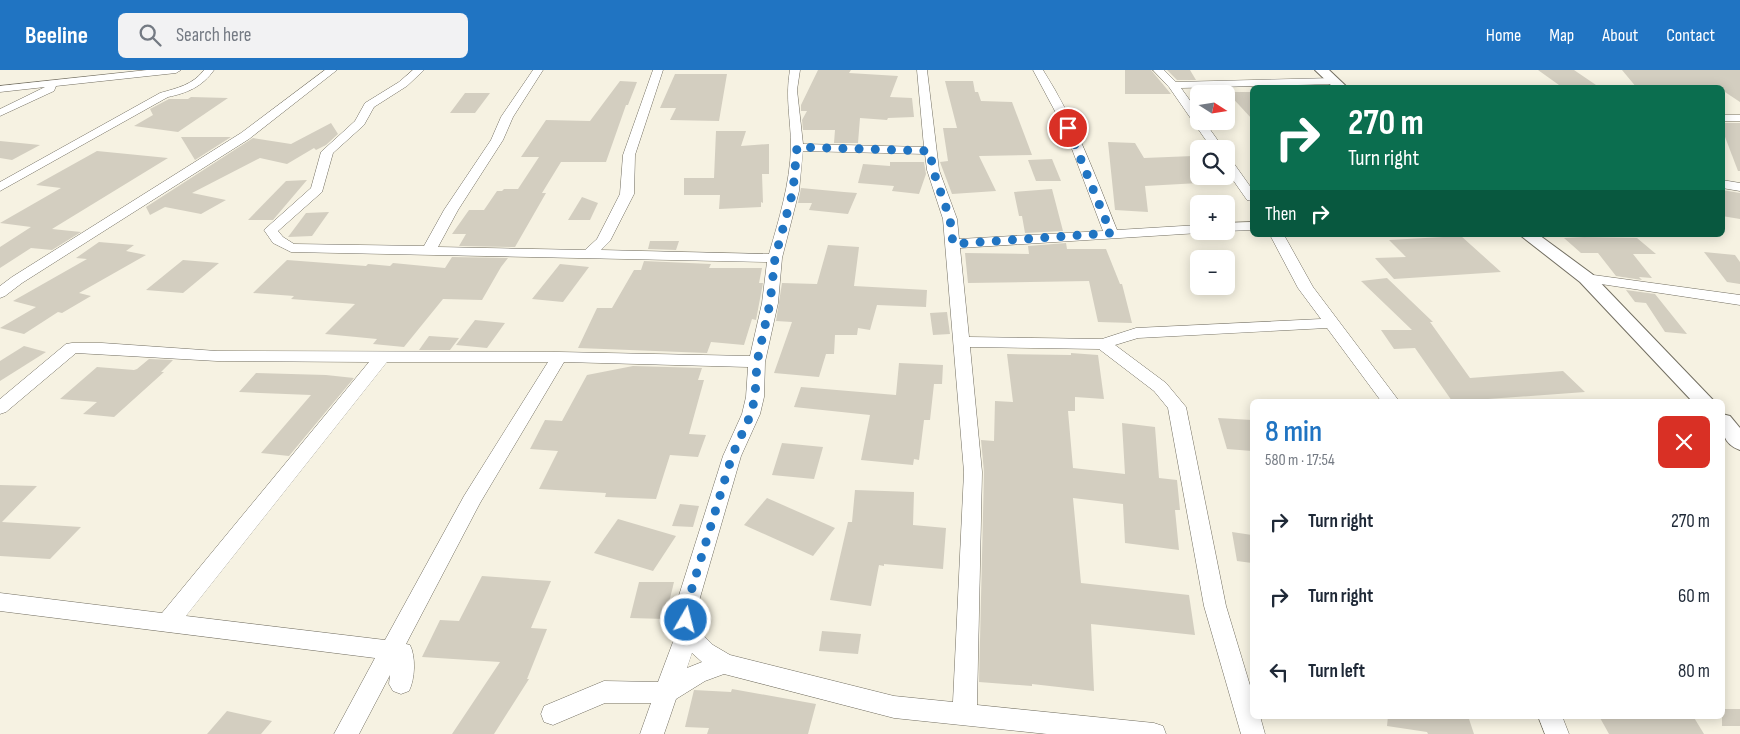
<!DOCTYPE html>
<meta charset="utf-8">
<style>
:root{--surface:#fff;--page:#f2f2f3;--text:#1f2937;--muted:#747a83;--accent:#2074c2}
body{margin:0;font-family:"Sofia Sans Condensed",sans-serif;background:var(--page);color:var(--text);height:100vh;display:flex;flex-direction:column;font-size:19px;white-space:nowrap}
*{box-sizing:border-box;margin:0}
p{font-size:16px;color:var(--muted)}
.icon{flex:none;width:28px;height:28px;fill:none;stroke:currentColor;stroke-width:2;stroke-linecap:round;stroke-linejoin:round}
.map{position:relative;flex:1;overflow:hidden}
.drawer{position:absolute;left:1250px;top:329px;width:475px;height:320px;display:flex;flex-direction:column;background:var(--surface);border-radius:8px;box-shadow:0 2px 12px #0003}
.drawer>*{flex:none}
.guide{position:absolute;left:1250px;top:15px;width:475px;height:152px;border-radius:8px;box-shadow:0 2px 12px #0003;background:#0b6e4f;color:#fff;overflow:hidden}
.needle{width:32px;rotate:102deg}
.controls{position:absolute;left:1190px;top:15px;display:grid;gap:10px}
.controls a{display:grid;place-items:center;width:45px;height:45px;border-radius:8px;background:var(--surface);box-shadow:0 2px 12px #0003;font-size:25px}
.pin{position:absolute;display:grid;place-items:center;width:42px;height:42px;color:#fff;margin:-21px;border:2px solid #fff;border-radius:50%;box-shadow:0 1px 5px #0007}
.me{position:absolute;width:55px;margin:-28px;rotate:8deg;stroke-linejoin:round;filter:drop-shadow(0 0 4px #0008)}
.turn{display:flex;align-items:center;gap:18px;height:105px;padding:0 15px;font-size:22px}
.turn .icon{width:65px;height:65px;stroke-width:2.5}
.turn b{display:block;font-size:35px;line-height:42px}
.then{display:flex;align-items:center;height:48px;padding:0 15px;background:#0003;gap:10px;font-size:19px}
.round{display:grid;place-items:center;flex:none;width:52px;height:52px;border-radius:8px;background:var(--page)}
.headline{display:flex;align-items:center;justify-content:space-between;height:85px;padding:0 15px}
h1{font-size:30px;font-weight:600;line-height:38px;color:var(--accent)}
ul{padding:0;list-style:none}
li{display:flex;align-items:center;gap:15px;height:75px;padding:0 15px}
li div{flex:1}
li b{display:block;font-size:19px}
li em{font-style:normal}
header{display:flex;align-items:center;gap:30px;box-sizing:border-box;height:70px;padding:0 25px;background:var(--accent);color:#fff}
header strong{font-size:24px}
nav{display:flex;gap:28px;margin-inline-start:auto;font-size:18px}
.search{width:350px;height:45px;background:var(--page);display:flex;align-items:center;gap:12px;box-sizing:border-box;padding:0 18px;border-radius:8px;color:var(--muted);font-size:19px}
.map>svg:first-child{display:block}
.building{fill:#d3cec0}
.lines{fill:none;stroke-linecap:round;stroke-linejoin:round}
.minor-casing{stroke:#726e61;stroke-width:1}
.tertiary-casing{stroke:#726e61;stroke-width:2}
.minor{fill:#fff;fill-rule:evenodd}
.tertiary{fill:#fff;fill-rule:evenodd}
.route{stroke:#2074c2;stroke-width:9;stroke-dasharray:0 16.2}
</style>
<header>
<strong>Beeline</strong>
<div class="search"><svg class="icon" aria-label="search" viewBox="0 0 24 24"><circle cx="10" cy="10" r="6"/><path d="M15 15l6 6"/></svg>Search here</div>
<nav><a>Home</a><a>Map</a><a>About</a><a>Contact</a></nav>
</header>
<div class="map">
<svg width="1740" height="664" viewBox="0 0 1740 664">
<rect width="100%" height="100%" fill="#f6f2e2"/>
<!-- building -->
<g class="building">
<polygon points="818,0 851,0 849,3 898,6 890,27 912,28 914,47 888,48 887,50 860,48 858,73 834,73 835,60 803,60 802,50 807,41 801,41 801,35"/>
<polygon points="1125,0 1151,0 1171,24 1125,24"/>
<polygon points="1167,0 1190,0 1196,10 1177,10"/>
<polygon points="1538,0 1574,0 1596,15 1559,15"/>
<polygon points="1622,0 1740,0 1740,32 1722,20 1722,18 1637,18"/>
<polygon points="675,4 727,4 719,51 670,50 676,38 660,38"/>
<polygon points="620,11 637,12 628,35 626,35 606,92 561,92 542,123 546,123 515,177 459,176 466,164 452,164 469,140 484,140 497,121 502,121 504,119 518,119 539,87 521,87 546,50 590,51"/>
<polygon points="945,11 973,11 975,22 978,22 981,31 1012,32 1032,85 979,86 996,121 952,124 940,92 948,91 943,58 957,58"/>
<polygon points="1227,22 1252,22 1252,49"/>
<polygon points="465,23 490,23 475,43 450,43"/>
<polygon points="191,27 228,28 178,62 134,56 153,45 150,39 169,29 188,29"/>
<polygon points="331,53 338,64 326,75 316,80 314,78 287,94 260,88 192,123 226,130 201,144 165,137 150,145 146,137 253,68 291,74"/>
<polygon points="1722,53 1740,53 1740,101 1738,101 1722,59"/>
<polygon points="716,61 746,61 741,76 769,74 769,104 762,104 763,133 761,132 761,137 719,139 720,125 684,125 684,108 714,108"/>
<polygon points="181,67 231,67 195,90"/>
<polygon points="0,71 40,75 12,90 0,88"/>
<polygon points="1108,72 1135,73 1144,88 1193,86 1199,95 1199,113 1145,116 1148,142 1115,140"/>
<polygon points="97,81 168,88 52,159 81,162 52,180 31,178 0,198 0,177 31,157 0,153 61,118 36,115"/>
<polygon points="1052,89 1061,111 1036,111 1028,90"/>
<polygon points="890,92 924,92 926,104 919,124 892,121 894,116 858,113 863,94 890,96"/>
<polygon points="307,110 273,150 248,150 286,111"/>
<polygon points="801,118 844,122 857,123 848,144 809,140 812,133 798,133"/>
<polygon points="1052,119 1063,161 1025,163 1022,146 1019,146 1014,122"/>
<polygon points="1722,120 1740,123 1740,149 1722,146"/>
<polygon points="582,127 598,133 590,150 568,150"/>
<polygon points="329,142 312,166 288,167 306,143"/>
<polygon points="1461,166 1501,202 1394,209 1375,188 1406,187 1389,170"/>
<polygon points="1584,167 1637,168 1656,184 1633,184 1652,208 1639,207 1642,210 1616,206 1598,183 1581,183 1564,168"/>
<polygon points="650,171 679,171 676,180 648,179"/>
<polygon points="99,172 134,175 126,181 146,185 79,223 91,226 62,243 58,242 24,264 0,258 36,237 13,231 87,189 76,188"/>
<polygon points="1066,173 1067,179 1106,179 1120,214 1122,214 1132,253 1098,252 1089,211 968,213 965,183 1029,184 1028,176"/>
<polygon points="828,175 859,177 854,216 927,220 926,237 877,235 870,260 858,258 857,265 835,265 834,284 826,284 819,307 774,303 792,252 776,251 782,213 817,214"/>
<polygon points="1704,182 1735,185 1740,192 1740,214 1727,212"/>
<polygon points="452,187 508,188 501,197 482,230 443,229 404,277 373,274 377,269 325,264 355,234 291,229 294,226 253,223 287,190 366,196 368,194 390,196 393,193 445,198"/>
<polygon points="183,190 219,193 183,223 146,220"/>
<polygon points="644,191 711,194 709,198 762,198 759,213 763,213 756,250 752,249 744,275 711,272 707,283 578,278 597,238 612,238 634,200 641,200"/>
<polygon points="560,194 589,197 563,232 532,229"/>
<polygon points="1387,208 1433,252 1430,252 1470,308 1563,301 1585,322 1488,329 1490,331 1452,331 1415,278 1394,279 1381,260 1412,260 1361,211"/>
<polygon points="1626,220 1655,224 1687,264 1665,262 1646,233 1635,232"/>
<polygon points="947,242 950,264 933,265 930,243"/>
<polygon points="475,250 505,253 487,278 456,275"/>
<polygon points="429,266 459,268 450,280 419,280"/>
<polygon points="24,276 46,282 0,311 0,291"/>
<polygon points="1071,283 1098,285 1104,329 1075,327 1075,341 1068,341 1073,398 1125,404 1122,353 1155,357 1159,408 1177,410 1180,440 1175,440 1179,480 1125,473 1123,434 1073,428 1081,513 1189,525 1195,565 1091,554 1094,621 1032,614 1032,616 979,612 984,402 981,370 994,371 995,331 1013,332 1007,284 1071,285"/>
<polygon points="149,289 173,290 161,302 164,302 114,347 83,344 97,332 60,329 97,297 134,300 137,299"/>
<polygon points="899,293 943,295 942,314 934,314 930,350 924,350 919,390 914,389 913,395 861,390 870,345 794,337 801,317 896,325"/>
<polygon points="633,296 702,298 698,310 704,310 689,364 706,365 698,387 670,385 656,429 605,427 606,423 539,419 558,381 530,379 545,350 562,351 587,305"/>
<polygon points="256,303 326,305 354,308 289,386 261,383 311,325 239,322"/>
<polygon points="1218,348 1252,350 1252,381 1227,379"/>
<polygon points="782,373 823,377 814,409 772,405"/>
<polygon points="0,415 37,416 2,452 81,457 50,489 0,486"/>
<polygon points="855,420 914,422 913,455 946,458 943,499 884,494 884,496 879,495 871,536 830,530 848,452 852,452"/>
<polygon points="767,428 835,458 813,486 744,455"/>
<polygon points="680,434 699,436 693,457 672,456"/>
<polygon points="618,449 676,466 653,501 594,483"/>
<polygon points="1232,462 1252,465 1252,493 1237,491"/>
<polygon points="482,506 551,511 531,558 547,559 527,609 529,609 494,664 452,664 500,592 422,587 440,550 459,551"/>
<polygon points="639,512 674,512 665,549 630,548"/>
<polygon points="822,561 861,564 858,584 819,581"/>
<polygon points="732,619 816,634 808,664 707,664 709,658 685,657 694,620 731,622"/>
<rect x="1722" y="639" width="18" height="17"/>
<polygon points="227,641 272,651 261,664 207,664"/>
<polygon points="1388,646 1468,646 1474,664 1428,664 1427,662 1387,656"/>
<polygon points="1599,646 1693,646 1704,664 1609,664"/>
</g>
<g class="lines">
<defs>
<g id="minor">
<polygon points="147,0 181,0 176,3 56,16 54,21 0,46 0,39 45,17 0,22 0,16"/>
<path d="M204,0h10c-12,17 -27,23 -46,27l-168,94v-9l160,-89c17,-5 33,-8 44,-23z"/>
<polygon points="325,0 337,0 249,69 22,213 5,226 0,228 0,216 12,207 241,63"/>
<path d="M413,0h11l-17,16 -33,21 -10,18 -31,28 -11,39 -44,39 5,6 11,7 130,2 20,-36 47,-70 10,-23 32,-47h10l-30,47 -10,23 -45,70 -20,37 147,3 12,-11 23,-45 3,-39 30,-85h10l-28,85 -1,39 -24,47 -9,9 168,4c10,-35 21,-70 22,-107 0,-27 -6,-49 -1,-77h10l-3,20 6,54 121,3 -7,-77h10l12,100 18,49 2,20 144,-8 -39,-103 -31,-58h10c32,50 52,105 74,160l82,-5v6h5l-5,2 -239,15 9,89 133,2 34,-11 185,-9 -23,-31 -28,-53h14l29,52 86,114h-18l-54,-73 -189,10 -23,7 51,38 20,24 40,199 26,86v24h8l5,18h-24l-37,-128 -36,-198 -14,-17 -55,-42 -129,-2 12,125 -5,233 177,18 9,3 3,8h-119l-153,-16 -170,-44 -19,7 -29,18 -12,35h-24l11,-31h-46l-52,22 -9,-3 -3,-8 3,-8 60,-25 54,1 18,-48 -1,-26 48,-152 19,-42 4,-17 2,-30 -184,-5 -84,141 -74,141 4,1c6,12 5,34 -1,46l-8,3 -8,-3 -4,-7 1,-9 -31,59h-25l41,-76 -375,-47v-18l162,20 207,-251 -152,-1 -141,-8 -70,59 -6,2v-15l66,-55 6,-1h30l115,8 342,1 191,4 12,-53 5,-41 -476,-10 -18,-9 -9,-13 47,-42 10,-36 34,-31 10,-18 34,-21zM803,81l122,3 2,16 16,49 21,253 -11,230 -59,-6 -164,-41 -17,-10 -15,-15 -1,-22 44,-152 19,-42 4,-17 1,-35 13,-59 4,-45 17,-67zM387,292h161l-84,134 -79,144 -199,-24zM692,583l10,9 -15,6z"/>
<polygon points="1153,0 1164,0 1176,12 1334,8 1339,11 1334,14 1181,18 1199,43 1199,51 1204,51 1224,79 1212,79 1169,17"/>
<rect x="1722" y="45" width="18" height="6"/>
<polygon points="1226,87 1230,88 1252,119 1252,131 1247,130 1226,100"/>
<polygon points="1722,110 1740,113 1740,121 1722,118"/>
<polygon points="1252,152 1252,160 1226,161 1226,153"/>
<polygon points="1586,204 1740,225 1740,235 1581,211 1579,208 1581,205"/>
<polygon points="1538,646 1562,646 1569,664 1545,664"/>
</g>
<g id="tertiary">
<polygon points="1315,0 1329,0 1348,18 1334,18"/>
<polygon points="1520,165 1539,165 1592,204 1714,331 1692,331 1580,212"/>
<path d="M1722,344l8,2 10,12v22c-18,-6 -18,-20 -18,-36z"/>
</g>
</defs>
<!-- minor casing -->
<use href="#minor" class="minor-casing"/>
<!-- tertiary casing -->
<use href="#tertiary" class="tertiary-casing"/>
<!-- minor -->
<use href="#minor" class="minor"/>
<!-- tertiary -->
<use href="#tertiary" class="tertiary"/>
</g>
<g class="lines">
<!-- route -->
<polyline class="route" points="686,550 686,538 732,386 751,344 755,327 757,292 770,233 775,188 793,121 797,77 930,81 933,100 950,149 953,174 1111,163 1068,58"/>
</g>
</svg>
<div class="controls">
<a><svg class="needle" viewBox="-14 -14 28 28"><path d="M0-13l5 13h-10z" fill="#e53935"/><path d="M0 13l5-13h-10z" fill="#747a83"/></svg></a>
<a><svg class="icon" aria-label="search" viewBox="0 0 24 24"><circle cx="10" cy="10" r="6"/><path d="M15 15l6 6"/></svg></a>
<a>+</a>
<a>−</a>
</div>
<div class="pin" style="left:1068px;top:58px;background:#d93025"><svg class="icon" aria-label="arrive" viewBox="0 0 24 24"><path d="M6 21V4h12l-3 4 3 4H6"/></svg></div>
<svg class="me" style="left:686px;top:550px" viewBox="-20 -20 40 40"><circle r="17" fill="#2074c2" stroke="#fff" stroke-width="3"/><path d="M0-11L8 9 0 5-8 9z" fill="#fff"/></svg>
<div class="guide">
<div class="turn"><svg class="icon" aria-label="right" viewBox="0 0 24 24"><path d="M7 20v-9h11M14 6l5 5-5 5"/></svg><div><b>270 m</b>Turn right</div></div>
<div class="then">Then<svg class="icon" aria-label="right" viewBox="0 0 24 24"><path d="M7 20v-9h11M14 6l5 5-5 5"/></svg></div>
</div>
<section class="drawer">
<div class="headline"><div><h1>8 min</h1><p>580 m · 17:54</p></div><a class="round" style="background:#d93025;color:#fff"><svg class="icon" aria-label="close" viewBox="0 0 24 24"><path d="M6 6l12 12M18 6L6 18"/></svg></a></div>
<ul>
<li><svg class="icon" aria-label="right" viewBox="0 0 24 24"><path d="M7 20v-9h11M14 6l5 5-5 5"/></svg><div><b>Turn right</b></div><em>270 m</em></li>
<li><svg class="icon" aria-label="right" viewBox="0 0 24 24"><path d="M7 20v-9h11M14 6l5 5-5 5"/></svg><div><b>Turn right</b></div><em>60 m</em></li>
<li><svg class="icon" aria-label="left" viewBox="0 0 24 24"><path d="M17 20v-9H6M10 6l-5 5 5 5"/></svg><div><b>Turn left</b></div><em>80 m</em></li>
</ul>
</section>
</div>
